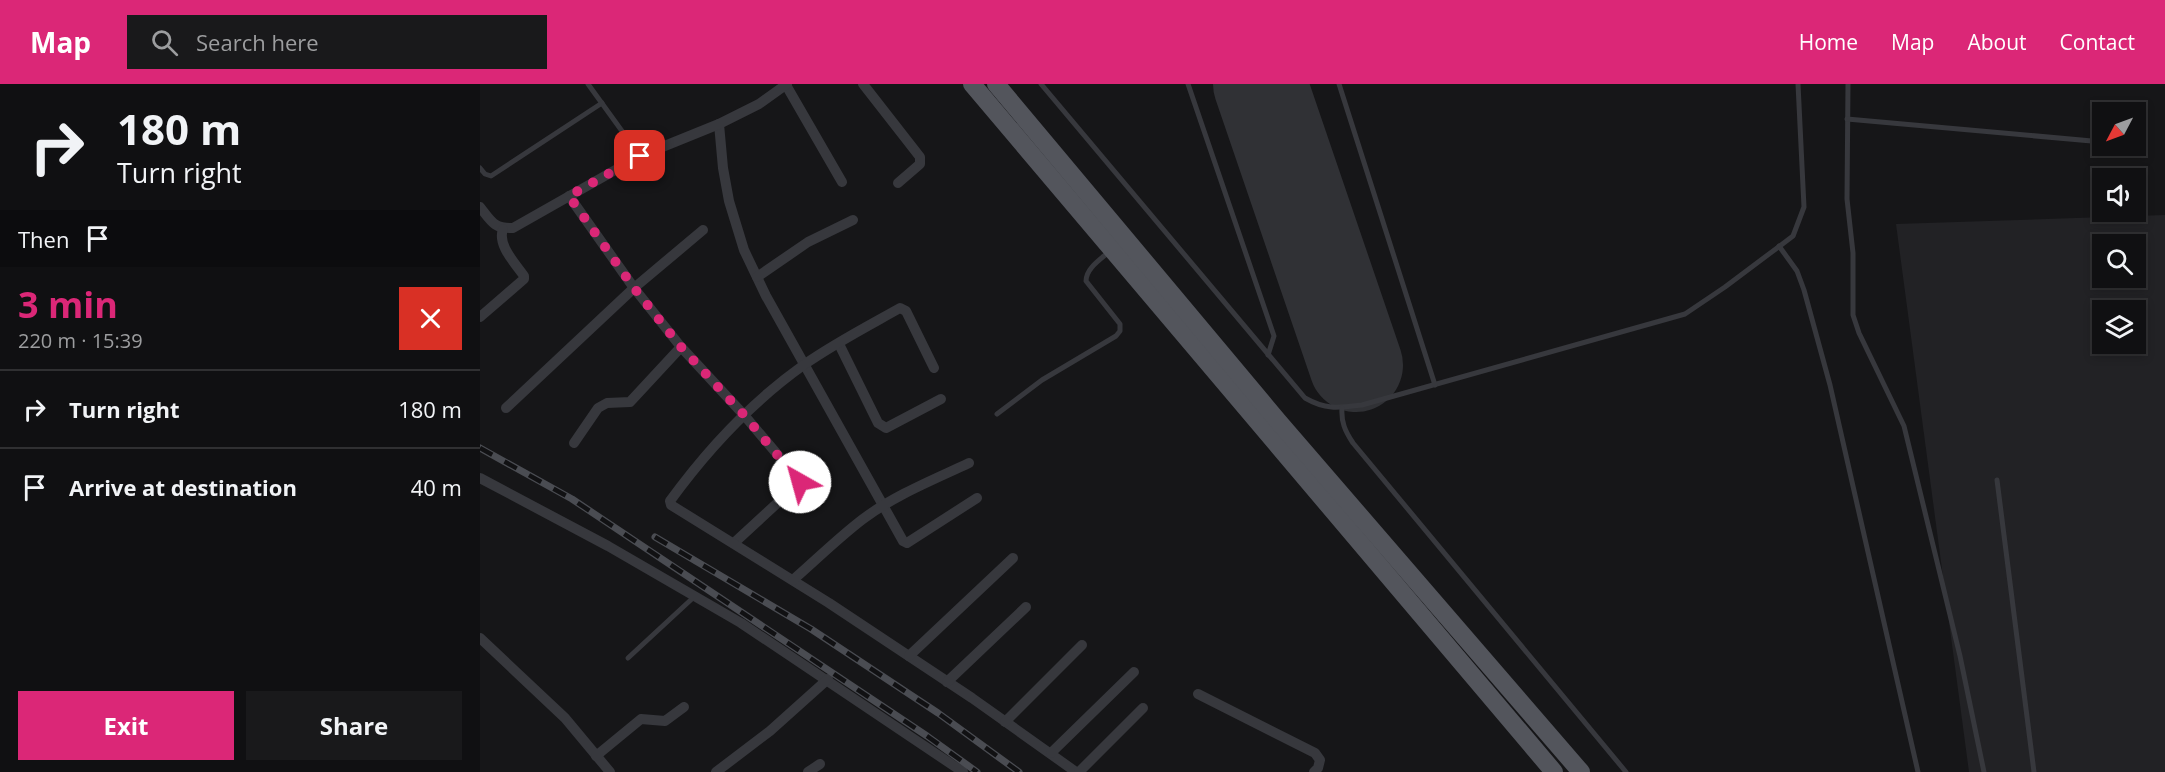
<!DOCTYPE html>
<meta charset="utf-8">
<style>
:root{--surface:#101012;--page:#19191b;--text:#f1f3f6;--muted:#9c9d9f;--line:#303032;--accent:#db2777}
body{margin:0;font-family:"Open Sans",sans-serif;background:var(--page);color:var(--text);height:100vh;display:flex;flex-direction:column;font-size:22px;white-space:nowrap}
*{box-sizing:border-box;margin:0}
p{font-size:20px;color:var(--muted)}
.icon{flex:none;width:33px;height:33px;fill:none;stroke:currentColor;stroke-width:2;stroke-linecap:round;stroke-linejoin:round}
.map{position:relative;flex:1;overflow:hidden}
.drawer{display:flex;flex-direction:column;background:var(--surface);width:480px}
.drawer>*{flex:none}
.guide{background:#101012;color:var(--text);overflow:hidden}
.needle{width:39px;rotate:229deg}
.buttons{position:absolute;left:1612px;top:18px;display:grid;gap:12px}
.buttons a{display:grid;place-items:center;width:54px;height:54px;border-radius:0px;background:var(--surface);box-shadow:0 3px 9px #0003,0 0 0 2px var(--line);font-size:30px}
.pin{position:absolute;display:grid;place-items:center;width:51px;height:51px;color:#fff;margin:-26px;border-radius:12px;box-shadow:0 3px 9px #0006}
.me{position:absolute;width:66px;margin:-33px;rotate:322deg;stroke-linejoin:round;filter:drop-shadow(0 0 4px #0008)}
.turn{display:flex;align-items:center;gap:21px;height:126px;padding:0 18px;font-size:27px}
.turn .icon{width:78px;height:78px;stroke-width:2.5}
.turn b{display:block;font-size:42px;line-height:51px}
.then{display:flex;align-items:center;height:57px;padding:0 18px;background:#0003;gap:12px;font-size:22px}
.round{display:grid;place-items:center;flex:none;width:63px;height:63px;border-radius:0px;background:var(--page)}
.overview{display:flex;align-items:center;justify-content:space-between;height:102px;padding:0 18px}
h1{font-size:36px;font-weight:700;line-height:45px;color:var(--accent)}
.action{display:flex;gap:12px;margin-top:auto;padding:12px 18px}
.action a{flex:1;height:69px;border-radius:0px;background:var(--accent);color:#fff;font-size:24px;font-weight:700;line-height:69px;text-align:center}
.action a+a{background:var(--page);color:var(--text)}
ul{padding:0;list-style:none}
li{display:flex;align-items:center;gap:18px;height:78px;padding:0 18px;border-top:2px solid var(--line)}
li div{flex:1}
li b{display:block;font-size:22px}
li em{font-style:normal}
header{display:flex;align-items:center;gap:36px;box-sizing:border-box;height:84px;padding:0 30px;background:var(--accent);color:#fff}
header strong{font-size:28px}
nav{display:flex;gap:33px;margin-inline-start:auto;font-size:21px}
.search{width:420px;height:54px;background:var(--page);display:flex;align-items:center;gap:15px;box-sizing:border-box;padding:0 21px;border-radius:0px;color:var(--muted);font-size:22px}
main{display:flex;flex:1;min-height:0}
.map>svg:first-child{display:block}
.built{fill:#222225;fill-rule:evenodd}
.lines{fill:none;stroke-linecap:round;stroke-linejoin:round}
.runway{stroke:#303135;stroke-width:94}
.service{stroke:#37383d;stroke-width:5}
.minor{stroke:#37383d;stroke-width:10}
.primary{stroke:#53555c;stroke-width:18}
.rail-casing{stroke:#4a4c52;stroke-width:7}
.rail{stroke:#111113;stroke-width:4.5;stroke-dasharray:14;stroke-linecap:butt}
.route{stroke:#db2777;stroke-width:10;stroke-dasharray:0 18}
</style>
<header>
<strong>Map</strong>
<div class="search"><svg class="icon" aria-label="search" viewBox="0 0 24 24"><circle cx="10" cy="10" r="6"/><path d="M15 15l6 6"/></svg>Search here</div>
<nav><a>Home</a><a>Map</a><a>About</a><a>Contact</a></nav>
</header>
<main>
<section class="drawer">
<div class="guide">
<div class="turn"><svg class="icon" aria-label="right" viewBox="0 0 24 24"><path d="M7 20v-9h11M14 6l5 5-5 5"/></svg><div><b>180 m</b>Turn right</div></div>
<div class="then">Then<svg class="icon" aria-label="arrive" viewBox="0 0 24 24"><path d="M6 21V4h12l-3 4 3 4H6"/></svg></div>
</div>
<div class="overview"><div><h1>3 min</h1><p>220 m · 15:39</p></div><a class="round" style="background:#d93025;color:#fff"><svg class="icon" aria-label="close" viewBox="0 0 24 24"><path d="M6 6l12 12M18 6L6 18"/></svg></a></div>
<ul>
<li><svg class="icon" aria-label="right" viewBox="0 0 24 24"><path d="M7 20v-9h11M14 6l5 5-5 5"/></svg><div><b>Turn right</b></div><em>180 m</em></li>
<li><svg class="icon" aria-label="arrive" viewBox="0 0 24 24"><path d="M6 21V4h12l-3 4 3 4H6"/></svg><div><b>Arrive at destination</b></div><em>40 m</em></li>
</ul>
<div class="action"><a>Exit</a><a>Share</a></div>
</section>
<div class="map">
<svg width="1685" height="688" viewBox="0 0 1685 688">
<rect width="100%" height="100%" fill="#161618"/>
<!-- built -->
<path class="built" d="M1685,131v557h-196l-73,-548zM1623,160h33v34h-33zM1623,226h33v34h-33z"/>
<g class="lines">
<!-- runway -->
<polyline class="runway" points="780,0 876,281"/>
<!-- service -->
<g class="service">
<polyline points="108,0 160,72"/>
<path d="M561,0l264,314c21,12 33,10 57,7l323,-91 40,-27 68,-51 11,-29 -6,-123"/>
<polyline points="708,0 794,252 788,271"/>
<polyline points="859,0 955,301"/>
<polyline points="1368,0 1367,115 1373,169 1373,231 1379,249 1424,342 1480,572 1504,688"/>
<polyline points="1367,35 1623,58"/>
<polyline points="0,84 5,90 11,92 122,19"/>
<polyline points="1299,162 1317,187 1324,206 1350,301 1438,688"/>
<path d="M862,324c-1,14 3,23 11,35l273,329"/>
<path d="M517,330l45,-34 74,-44 4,-5v-7l-34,-43c0,-13 15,-22 24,-30"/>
<polyline points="1517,396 1554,688"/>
<polyline points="148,574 215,512"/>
</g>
<!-- minor -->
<g class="minor">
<polyline points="383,0 440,73 440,80 418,99"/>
<polyline points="306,1 362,98"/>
<polyline points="239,40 243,84 249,117 264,166 286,212 423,457 427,459 497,414"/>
<polyline points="89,112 154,204 201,263 264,331 319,396 318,400 254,459"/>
<path d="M0,123c11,14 14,22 33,21l127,-72 79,-32 40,-20 28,-20"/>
<polyline points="277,193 328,158 373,136"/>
<path d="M0,233l44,-38v-3c-9,-13 -27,-31 -21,-47"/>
<polyline points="359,260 398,339 406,344 461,315"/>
<path d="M454,284l-28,-57 -6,-3c-32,18 -65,35 -95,56 -52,37 -98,86 -135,137l1,4 158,98 143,95 104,74"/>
<polyline points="26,324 154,204 223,146"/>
<polyline points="94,359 118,324 127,319 150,318 201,263"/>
<polyline points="0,394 128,462 261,539 483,688"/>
<path d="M313,496c23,-20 45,-42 70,-61 32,-24 70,-39 106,-56"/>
<polyline points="0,554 85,634 130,688"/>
<polyline points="429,572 533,474"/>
<polyline points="467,598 546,523"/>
<polyline points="718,610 835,669 840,676 838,684 834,688"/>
<polyline points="525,638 602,561"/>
<polyline points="571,669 654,588"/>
<polyline points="116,672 161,635 185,637 204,623"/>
<polyline points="236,688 290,647 348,595"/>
<polyline points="328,688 340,680"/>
<polyline points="599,688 663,624"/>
</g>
<!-- primary -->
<g class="primary">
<polyline points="492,0 1074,688"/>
<polyline points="516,0 798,337 1101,688"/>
</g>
<defs>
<g id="rail">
<polyline points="0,364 92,415 447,652 497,688"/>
<polyline points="175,453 331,545 458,629 539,688"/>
</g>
</defs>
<!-- rail casing -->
<use href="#rail" class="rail-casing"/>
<!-- rail -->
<use href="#rail" class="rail"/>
</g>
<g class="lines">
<!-- route -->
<polyline class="route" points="160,72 89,112 154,204 201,263 264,331 320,398"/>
</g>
</svg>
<div class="buttons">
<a><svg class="needle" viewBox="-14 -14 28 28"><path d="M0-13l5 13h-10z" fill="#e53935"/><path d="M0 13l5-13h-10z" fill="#9c9d9f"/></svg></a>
<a><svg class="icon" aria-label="sound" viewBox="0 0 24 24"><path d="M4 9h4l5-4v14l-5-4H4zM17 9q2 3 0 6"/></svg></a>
<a><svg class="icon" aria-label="search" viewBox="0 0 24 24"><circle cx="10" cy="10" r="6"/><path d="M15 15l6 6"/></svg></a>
<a><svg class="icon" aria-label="layers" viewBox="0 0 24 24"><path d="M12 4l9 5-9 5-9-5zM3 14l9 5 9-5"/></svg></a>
</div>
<div class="pin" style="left:160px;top:72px;background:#d93025"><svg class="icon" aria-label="arrive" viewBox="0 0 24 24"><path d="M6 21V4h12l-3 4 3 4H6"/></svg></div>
<svg class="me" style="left:320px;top:398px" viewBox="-20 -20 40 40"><circle r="19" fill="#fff"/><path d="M0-13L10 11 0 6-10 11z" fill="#db2777"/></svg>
</div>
</main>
